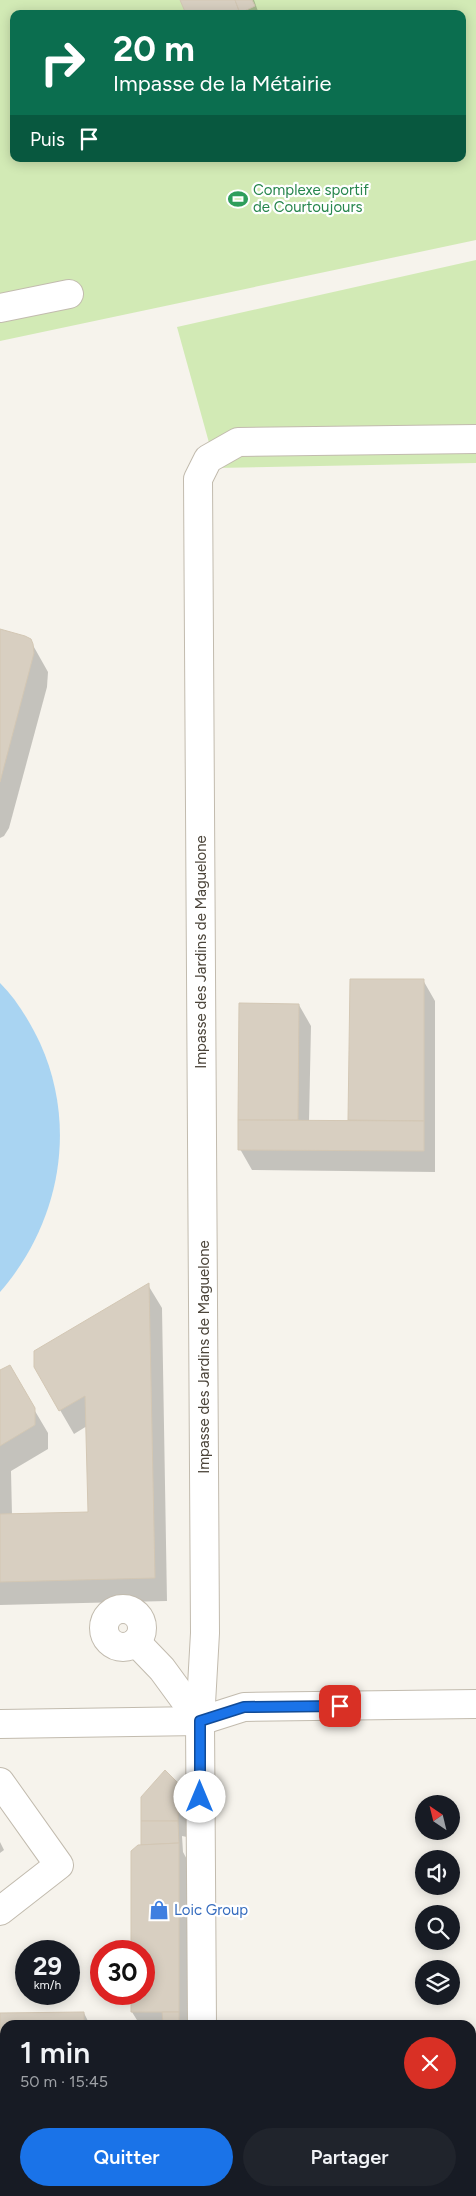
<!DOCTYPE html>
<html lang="fr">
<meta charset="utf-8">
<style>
:root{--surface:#171b24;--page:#20242c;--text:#f1f3f6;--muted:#9ea1a6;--accent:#1a73e8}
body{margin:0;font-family:Figtree,sans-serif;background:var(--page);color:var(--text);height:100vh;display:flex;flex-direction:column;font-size:19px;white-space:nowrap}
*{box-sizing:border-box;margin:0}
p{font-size:16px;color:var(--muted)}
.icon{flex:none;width:28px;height:28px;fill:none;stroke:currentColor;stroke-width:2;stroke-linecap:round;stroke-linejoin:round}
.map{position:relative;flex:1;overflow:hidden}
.sheet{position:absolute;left:0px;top:2020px;width:476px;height:176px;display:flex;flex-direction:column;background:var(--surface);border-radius:15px 15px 0 0;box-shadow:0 2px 12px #0003}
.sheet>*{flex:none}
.top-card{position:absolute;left:10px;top:10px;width:456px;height:152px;border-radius:10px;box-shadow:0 2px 12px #0003;background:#0b6e4f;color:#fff;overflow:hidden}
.needle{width:32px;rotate:325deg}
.tools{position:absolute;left:415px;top:1795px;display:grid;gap:10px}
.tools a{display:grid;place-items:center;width:45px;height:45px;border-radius:50%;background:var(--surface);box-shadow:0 2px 12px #0003;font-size:25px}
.speed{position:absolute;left:15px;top:1940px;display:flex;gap:10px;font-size:25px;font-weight:700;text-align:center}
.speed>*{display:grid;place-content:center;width:65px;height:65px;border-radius:50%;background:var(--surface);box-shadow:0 2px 12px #0003;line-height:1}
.speed small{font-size:12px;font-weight:400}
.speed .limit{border:8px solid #d22;background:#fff;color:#111}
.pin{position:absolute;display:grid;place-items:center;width:42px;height:42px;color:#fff;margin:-21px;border-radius:10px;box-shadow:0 2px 8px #0006}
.me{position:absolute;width:55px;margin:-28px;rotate:0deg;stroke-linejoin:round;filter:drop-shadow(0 0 4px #0008)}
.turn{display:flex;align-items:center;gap:18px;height:105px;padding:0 20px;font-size:22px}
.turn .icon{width:65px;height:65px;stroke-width:2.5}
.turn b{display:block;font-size:35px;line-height:42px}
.then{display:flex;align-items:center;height:48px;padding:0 20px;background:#0003;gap:10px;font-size:19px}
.round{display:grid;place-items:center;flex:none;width:52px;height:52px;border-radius:26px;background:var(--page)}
.headline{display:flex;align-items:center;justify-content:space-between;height:85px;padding:0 20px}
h1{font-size:30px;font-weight:600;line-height:38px}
.primary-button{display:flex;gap:10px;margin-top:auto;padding:10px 20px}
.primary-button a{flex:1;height:58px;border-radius:30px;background:var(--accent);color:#fff;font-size:20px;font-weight:600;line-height:58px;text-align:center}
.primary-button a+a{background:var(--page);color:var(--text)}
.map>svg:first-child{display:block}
.green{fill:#d2eab5;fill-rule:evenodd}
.water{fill:#a9d4f2}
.shadow{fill:#0003}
.building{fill:#d8cfc1;stroke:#d3c7b4}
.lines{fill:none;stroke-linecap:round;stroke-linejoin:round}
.minor-casing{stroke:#c2bbae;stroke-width:30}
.minor{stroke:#fff;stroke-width:28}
.route-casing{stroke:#114b97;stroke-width:12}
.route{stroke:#1a73e8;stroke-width:9}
.labels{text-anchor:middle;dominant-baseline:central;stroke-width:4.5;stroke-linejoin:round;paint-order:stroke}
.leisure-label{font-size:15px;fill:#27864d;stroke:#fff;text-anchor:start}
.street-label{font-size:15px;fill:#4b4439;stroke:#fff}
.shop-label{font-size:15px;fill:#366cbe;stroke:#fff;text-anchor:start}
</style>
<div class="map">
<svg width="476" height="2196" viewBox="0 0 476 2196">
<rect width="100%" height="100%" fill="#f6f3ec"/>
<!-- green -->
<g class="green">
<path d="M0,0h476v240l-476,101zM14,14h448v145h-448z"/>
<polygon points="476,260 476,463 216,468 177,327"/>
</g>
<!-- water -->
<path class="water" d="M0,983c17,17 30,39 40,60 38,84 20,180 -40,249z"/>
<!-- shadow -->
<g class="shadow">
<polygon points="181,0 254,0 259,14 187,14"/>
<polygon points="0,630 30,640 48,672 47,687 9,828 4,836 0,838"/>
<polygon points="351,980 423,980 435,1001 435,1172 252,1170 240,1149 241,1004 299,1005 311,1026 309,1121 349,1122"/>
<polygon points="148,1285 162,1308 167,1601 0,1605 0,1372 9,1367 48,1433 48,1449 11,1471 12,1515 89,1514 87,1426 74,1434 35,1367"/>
<polygon points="178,1785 188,1801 187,1837 182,1836 183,1852 190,1865 190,2025 140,2025 132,2012 132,1994 144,1994 144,1951 132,1951 133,1851 143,1846"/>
<polygon points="0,1842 4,1850 0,1853"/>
<polygon points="84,2013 90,2025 5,2025 5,2113 0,2113 0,2014"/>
<polygon points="0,2160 5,2160 5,2191 164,2191 164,2196 0,2196"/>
</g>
<!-- building -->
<g class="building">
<polygon points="180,0 235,0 240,14 186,14"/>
<polygon points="235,0 252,0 255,6 240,13"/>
<polygon points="0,629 25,636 31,639 33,644 34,653 0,782"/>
<polygon points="350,979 424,979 424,1121 348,1120"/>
<polygon points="239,1003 299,1004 298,1120 238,1120"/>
<polygon points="238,1120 424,1121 424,1151 238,1150"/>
<polygon points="149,1283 155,1578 0,1582 0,1514 88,1512 85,1396 59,1411 34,1367 34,1351"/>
<polygon points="10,1365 35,1408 35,1425 0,1446 0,1370"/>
<polygon points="165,1770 179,1784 178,1821 141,1821 141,1797"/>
<polygon points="141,1821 178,1821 179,1843 141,1845"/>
<polygon points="179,1843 179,2012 131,2012 131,1994 144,1994 144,1951 131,1951 131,1851 138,1845"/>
<polygon points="84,2012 84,2025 5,2025 5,2098 0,2098 0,2013"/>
<polygon points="162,2012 179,2012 179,2023 163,2023"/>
<polygon points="0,2159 5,2159 5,2191 53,2192 35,2192 31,2196 0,2196"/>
<rect x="79" y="2191" width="22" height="5"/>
<polygon points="79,2191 79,2196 53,2196 53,2191"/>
<rect x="118" y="2191" width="38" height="5"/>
</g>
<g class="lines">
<defs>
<g id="minor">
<polyline points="0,308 69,294"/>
<circle cx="123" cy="1628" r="19"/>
<polyline points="136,1642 162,1669 200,1721"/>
<polyline points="0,1724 200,1721 244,1707 476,1704"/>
<polyline points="0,1782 59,1865 0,1911"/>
<polyline points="202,2025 200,1721 205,1633 198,479 208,459 238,442 476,439"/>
<polyline points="203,2191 203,2196"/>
</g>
</defs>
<!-- minor casing -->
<use href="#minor" class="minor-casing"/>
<!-- minor -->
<use href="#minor" class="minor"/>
</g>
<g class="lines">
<defs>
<polyline id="route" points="200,1797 200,1721 244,1707 340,1706"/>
</defs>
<!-- route casing -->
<use href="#route" class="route-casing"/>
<!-- route -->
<use href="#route" class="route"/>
</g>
<!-- icons -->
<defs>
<symbol id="stadium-bare" viewBox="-9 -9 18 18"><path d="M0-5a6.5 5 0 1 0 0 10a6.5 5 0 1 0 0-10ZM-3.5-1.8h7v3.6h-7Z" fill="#2e9e5b" stroke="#fff" stroke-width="2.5" paint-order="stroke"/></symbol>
<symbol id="shop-bare" viewBox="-9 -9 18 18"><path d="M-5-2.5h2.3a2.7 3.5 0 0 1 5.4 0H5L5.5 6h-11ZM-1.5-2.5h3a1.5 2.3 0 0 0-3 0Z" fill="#3f7fe0" stroke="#fff" stroke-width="2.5" paint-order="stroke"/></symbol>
</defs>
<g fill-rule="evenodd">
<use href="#stadium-bare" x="224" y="185" width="28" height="28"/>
<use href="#shop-bare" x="145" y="1896" width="28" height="28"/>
</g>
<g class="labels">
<!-- leisure labels -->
<g class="leisure-label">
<text x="253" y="190">Complexe sportif<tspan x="253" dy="17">de Courtoujours</tspan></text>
</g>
<!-- street labels -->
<g class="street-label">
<text transform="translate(201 952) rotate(-90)">Impasse des Jardins de Maguelone</text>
<text transform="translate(204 1357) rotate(-90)">Impasse des Jardins de Maguelone</text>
</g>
<!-- shop labels -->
<g class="shop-label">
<text x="174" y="1910">Loic Group</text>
</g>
</g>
</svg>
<div class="tools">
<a><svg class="needle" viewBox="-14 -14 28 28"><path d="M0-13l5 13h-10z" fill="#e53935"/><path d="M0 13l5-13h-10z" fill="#9ea1a6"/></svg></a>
<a><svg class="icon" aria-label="sound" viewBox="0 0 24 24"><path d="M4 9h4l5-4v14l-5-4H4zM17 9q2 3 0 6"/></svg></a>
<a><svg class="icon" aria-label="search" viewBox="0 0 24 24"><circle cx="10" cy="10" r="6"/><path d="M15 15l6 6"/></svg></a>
<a><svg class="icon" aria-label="layers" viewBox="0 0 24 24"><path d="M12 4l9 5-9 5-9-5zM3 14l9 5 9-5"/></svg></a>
</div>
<div class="speed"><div>29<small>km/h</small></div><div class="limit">30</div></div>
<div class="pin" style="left:340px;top:1706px;background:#d93025"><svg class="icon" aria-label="arrive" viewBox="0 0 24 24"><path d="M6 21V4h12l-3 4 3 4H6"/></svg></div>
<svg class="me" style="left:200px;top:1797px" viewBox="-20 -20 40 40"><circle r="19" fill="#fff"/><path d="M0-13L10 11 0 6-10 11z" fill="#1a73e8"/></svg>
<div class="top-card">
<div class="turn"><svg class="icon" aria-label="right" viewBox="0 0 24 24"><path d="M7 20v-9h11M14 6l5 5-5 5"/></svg><div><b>20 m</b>Impasse de la Métairie</div></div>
<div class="then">Puis<svg class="icon" aria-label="arrive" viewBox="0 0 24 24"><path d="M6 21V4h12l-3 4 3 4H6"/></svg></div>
</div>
<section class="sheet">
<div class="headline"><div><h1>1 min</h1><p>50 m · 15:45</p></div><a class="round" style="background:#d93025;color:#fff"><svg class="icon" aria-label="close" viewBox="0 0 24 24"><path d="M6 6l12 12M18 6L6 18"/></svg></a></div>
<div class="primary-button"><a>Quitter</a><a>Partager</a></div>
</section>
</div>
